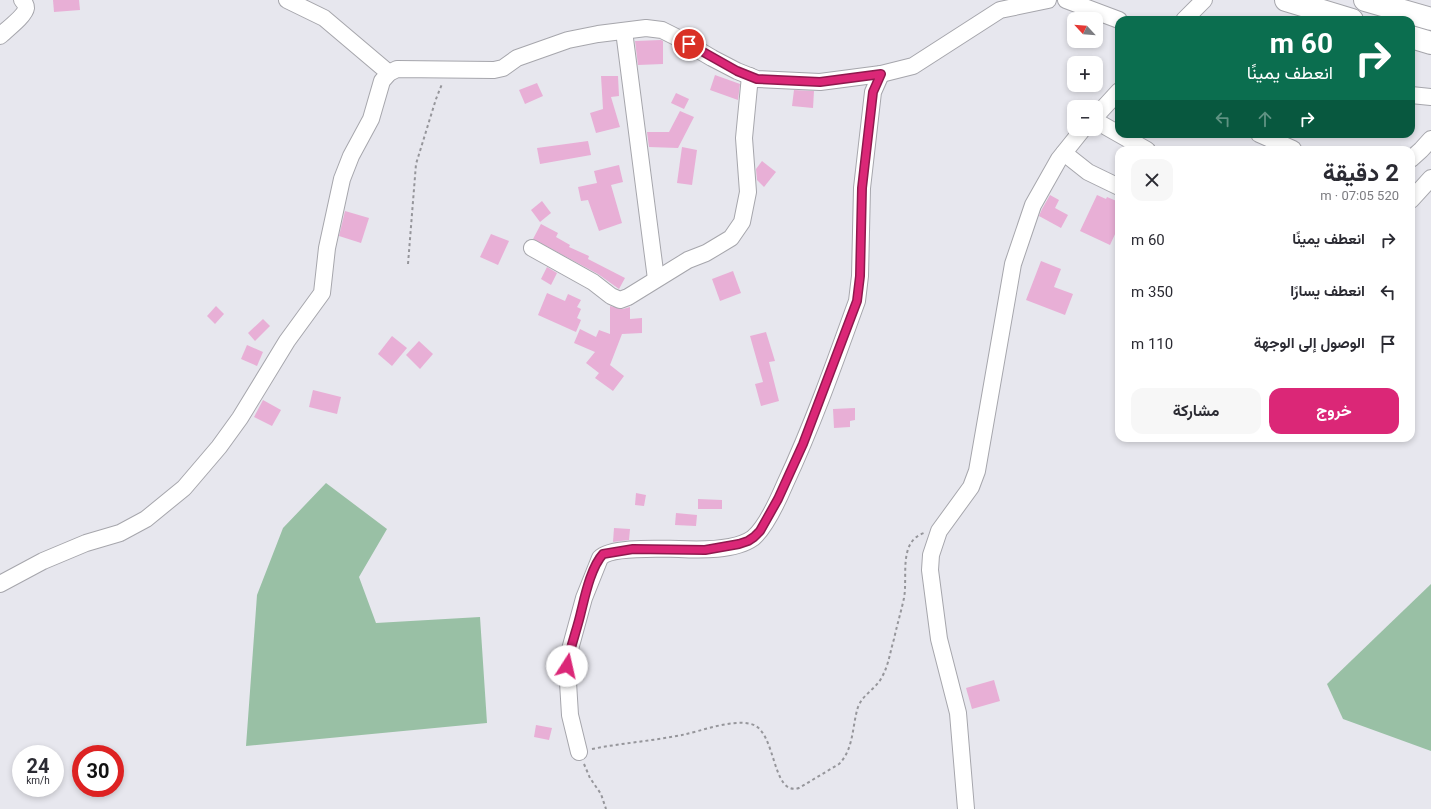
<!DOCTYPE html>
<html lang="ar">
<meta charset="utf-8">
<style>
:root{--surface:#fff;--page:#f7f7f7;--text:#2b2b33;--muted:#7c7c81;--accent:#db2777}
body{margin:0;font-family:Roboto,Vazirmatn,sans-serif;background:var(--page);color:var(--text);direction:rtl;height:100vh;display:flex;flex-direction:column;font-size:15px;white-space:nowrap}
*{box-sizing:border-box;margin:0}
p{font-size:13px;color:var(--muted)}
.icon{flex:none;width:22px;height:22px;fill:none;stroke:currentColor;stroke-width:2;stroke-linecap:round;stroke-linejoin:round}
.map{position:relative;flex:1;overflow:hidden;direction:ltr}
.panel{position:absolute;left:1115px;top:146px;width:300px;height:296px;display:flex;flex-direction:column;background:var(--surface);border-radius:12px;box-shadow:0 2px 6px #0003;direction:rtl}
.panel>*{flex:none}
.hud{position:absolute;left:1115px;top:16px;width:300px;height:122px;border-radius:12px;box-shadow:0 2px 6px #0003;direction:rtl;background:#0b6e4f;color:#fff;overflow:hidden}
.needle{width:26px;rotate:296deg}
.buttons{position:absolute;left:1067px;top:12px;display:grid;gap:8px}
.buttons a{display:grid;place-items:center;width:36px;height:36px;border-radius:8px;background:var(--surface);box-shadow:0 2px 6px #0003;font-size:20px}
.speed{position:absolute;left:12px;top:745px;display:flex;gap:8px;font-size:20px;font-weight:700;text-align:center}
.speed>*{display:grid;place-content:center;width:52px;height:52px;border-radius:50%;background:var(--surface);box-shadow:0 2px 6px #0003;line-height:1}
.speed small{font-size:10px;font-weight:400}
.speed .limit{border:6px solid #d22;background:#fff;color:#111}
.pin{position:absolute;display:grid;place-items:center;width:34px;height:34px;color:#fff;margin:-17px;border:2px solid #fff;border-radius:50%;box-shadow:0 1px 4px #0007}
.me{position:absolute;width:44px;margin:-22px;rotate:10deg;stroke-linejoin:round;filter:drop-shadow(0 0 3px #0008)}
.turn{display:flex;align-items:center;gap:14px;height:84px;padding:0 16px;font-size:18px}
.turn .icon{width:52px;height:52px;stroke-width:2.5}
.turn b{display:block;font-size:28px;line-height:34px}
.lanes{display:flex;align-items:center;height:38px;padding:0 16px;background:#0003;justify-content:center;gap:20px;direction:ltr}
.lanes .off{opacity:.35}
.round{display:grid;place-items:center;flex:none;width:42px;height:42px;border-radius:12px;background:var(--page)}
.summary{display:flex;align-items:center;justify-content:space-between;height:68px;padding:0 16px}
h1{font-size:24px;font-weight:700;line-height:30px}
.action{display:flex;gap:8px;margin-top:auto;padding:8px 16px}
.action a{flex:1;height:46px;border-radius:12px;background:var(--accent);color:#fff;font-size:16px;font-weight:700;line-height:46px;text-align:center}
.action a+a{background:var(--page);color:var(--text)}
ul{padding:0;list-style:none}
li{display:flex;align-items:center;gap:12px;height:52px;padding:0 16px}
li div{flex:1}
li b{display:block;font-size:15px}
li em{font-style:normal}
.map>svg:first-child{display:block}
.green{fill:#99c0a5}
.building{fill:#e8afd6}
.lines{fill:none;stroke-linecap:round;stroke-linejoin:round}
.minor-casing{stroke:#a6a6ac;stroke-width:18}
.highway-casing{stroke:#a6a6ac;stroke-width:24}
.path{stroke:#96969b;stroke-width:2;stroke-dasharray:3 3;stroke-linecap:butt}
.minor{stroke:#fff;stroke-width:16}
.highway{stroke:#fff;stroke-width:22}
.route-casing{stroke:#8e194d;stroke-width:10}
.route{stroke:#db2777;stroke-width:7}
</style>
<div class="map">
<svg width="1431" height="809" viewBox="0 0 1431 809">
<rect width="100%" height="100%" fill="#e7e7ee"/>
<!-- green -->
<g class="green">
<polygon points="326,483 387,529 359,577 376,623 480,617 487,723 246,746 257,595 283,528"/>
<polygon points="1431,584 1431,751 1343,719 1327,684"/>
</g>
<!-- building -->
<g class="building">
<polygon points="53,0 79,0 80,10 54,12"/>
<polygon points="661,40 663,41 663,64 638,65 635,41"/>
<polygon points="715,75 740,84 738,100 710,90"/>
<polygon points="601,76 618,76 619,96 611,97 620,127 596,133 590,113 603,109"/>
<polygon points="537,83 543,96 525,104 519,90"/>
<polygon points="794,90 814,91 813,108 792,106"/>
<polygon points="676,93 689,99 684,109 671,103"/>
<polygon points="680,111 694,117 678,148 649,147 647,132 669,132"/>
<polygon points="588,141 591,155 540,164 537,148"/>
<polygon points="682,147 697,150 692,185 677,183"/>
<polygon points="762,161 776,172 764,187 757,180 756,169"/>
<polygon points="619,165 623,182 611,185 622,223 599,231 588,200 581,201 578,187 597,183 594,171"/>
<polygon points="1050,195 1059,200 1055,208 1068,215 1061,228 1039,216 1042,209"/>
<polygon points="1097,195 1106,199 1107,197 1119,202 1119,234 1116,232 1110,245 1080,231"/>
<polygon points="542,201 551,213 540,222 531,210"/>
<polygon points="345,211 369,218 361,243 339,236"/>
<polygon points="541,224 558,233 556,237 570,245 569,247 589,256 588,259 625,278 619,289 598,274 533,239"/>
<polygon points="491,234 509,241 498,265 480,257"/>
<polygon points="1041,261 1061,269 1054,287 1073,294 1065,315 1026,300"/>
<polygon points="547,267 557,273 551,285 541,279"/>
<polygon points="733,271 741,293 720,301 712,279"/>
<polygon points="547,293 565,301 568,294 581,300 577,307 581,309 577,318 581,320 576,332 538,315"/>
<polygon points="216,306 224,314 215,324 207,316"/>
<polygon points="610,306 623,309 630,307 630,319 642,318 642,333 622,334 610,365 624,376 613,391 595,378 599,373 586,363 595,352 574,343 580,329 596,337 599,330 610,334"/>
<polygon points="263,319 270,326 255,341 248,333"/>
<polygon points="766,332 775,361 769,362 779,401 761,406 755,384 763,382 750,336"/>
<polygon points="392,336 407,348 392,366 378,354"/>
<polygon points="419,341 433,354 420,369 406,355"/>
<polygon points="247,345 263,352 257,366 241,359"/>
<polygon points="313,390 341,397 337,414 309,407"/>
<polygon points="263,400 281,410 272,426 254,417"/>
<polygon points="855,408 855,420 850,421 850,427 834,428 833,409"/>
<polygon points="636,493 646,495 644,506 635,505"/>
<polygon points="698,499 722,500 722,509 698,509"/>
<polygon points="676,513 697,515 696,526 675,525"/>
<polygon points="614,528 630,529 629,540 613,542"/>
<polygon points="994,680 1000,701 972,709 966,688"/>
<polygon points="536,725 552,728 549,740 534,737"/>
</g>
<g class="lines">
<defs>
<g id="minor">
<polyline points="287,0 324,18 389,73"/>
<polyline points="1066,0 1119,20"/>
<polyline points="1184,20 1204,0"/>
<polyline points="624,31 656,279"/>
<path d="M0,36c6,-6 25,-20 26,-28 0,-4 -2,-6 -4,-8"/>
<polyline points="1411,95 1431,97"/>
<polyline points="1096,116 1119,91"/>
<polyline points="1096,121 1147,150"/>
<polyline points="1259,134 1293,149"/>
<polyline points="1064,153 1088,172 1119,187"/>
<polyline points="1411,159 1421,150 1431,139"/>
<polyline points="1411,200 1431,178"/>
<polyline points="532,248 593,282 611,296 620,300 628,297 688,260 706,253 731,238 742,222 748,192 744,138 750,76"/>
<polyline points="0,584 43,561 86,543 120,533 146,519 184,488 219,447 240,418 287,341 322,293 327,248 342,179 351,156 371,119 382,81 389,73 397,69 494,70 503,68 517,58 568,40 598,34 646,28 662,30 678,38 712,58 737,71 757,79 820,82 881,74 913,66 1000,10 1048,0"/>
<path d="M579,752l-9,-37 -3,-49 2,-13 15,-55 16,-40c11,-12 62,-9 79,-9 21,1 56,2 74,-11 12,-10 26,-40 32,-54 28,-60 50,-122 72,-183l3,-25 2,-88 11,-96 8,-18"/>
<polyline points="966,809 958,713 939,639 930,570 931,555 939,531 971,487 977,471 1013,264 1033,205 1059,159 1083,129"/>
</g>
<g id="highway">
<polyline points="1286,0 1352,20"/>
<polyline points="1365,0 1431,19"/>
<polyline points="1411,37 1431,43"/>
</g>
</defs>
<!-- minor casing -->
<use href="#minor" class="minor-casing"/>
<!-- highway casing -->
<use href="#highway" class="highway-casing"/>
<!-- path -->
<g class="path">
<polyline points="408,264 416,164 436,99 442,84"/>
<path d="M592,749c30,-6 60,-8 90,-14 20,-4 49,-16 69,-11 26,6 20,73 48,64l40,-24c15,-15 13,-38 19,-57 5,-13 18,-18 24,-30 7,-13 8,-25 12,-38 3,-14 7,-27 10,-41 4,-22 -6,-56 20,-65"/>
<polyline points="584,764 590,778 601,794 606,809"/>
</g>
<!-- minor -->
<use href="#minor" class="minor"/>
<!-- highway -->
<use href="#highway" class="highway"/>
</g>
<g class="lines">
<defs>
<path id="route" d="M567,666c3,-19 10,-36 14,-54 4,-16 10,-45 22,-58l30,-5 72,1 34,-6 9,-3 6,-4 6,-6 18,-32 25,-55 54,-143 3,-25 2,-88 11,-96 8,-18 -61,8 -63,-3 -20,-8 -48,-27"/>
</defs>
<!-- route casing -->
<use href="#route" class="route-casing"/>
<!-- route -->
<use href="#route" class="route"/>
</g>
</svg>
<div class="buttons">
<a><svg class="needle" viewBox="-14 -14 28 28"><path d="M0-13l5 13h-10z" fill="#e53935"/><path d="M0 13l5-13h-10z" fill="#7c7c81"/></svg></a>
<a>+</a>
<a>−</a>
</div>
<div class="speed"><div>24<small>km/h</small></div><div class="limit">30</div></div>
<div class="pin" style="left:689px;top:44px;background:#d93025"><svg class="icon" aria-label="arrive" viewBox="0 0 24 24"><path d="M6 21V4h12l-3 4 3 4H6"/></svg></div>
<svg class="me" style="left:567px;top:666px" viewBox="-20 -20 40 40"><circle r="19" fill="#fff"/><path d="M0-13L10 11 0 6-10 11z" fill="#db2777"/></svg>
<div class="hud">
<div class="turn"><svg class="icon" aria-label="right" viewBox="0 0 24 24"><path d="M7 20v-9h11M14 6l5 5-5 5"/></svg><div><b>60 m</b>انعطف يمينًا</div></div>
<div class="lanes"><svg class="icon off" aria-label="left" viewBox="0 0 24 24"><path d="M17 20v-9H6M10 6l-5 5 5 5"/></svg><svg class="icon off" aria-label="ahead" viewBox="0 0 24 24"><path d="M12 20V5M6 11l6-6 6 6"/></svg><svg class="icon" aria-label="right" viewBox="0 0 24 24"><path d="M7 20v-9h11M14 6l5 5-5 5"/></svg></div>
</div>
<section class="panel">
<div class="summary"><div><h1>2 دقيقة</h1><p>520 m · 07:05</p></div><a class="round"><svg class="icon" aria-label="close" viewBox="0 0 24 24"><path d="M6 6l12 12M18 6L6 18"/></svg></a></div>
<ul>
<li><svg class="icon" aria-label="right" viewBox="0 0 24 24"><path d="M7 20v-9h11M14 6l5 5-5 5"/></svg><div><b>انعطف يمينًا</b></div><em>60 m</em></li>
<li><svg class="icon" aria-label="left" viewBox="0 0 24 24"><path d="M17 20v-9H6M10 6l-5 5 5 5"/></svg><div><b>انعطف يسارًا</b></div><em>350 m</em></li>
<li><svg class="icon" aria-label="arrive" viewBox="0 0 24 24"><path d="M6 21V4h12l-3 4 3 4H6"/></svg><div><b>الوصول إلى الوجهة</b></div><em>110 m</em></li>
</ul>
<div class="action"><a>خروج</a><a>مشاركة</a></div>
</section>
</div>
